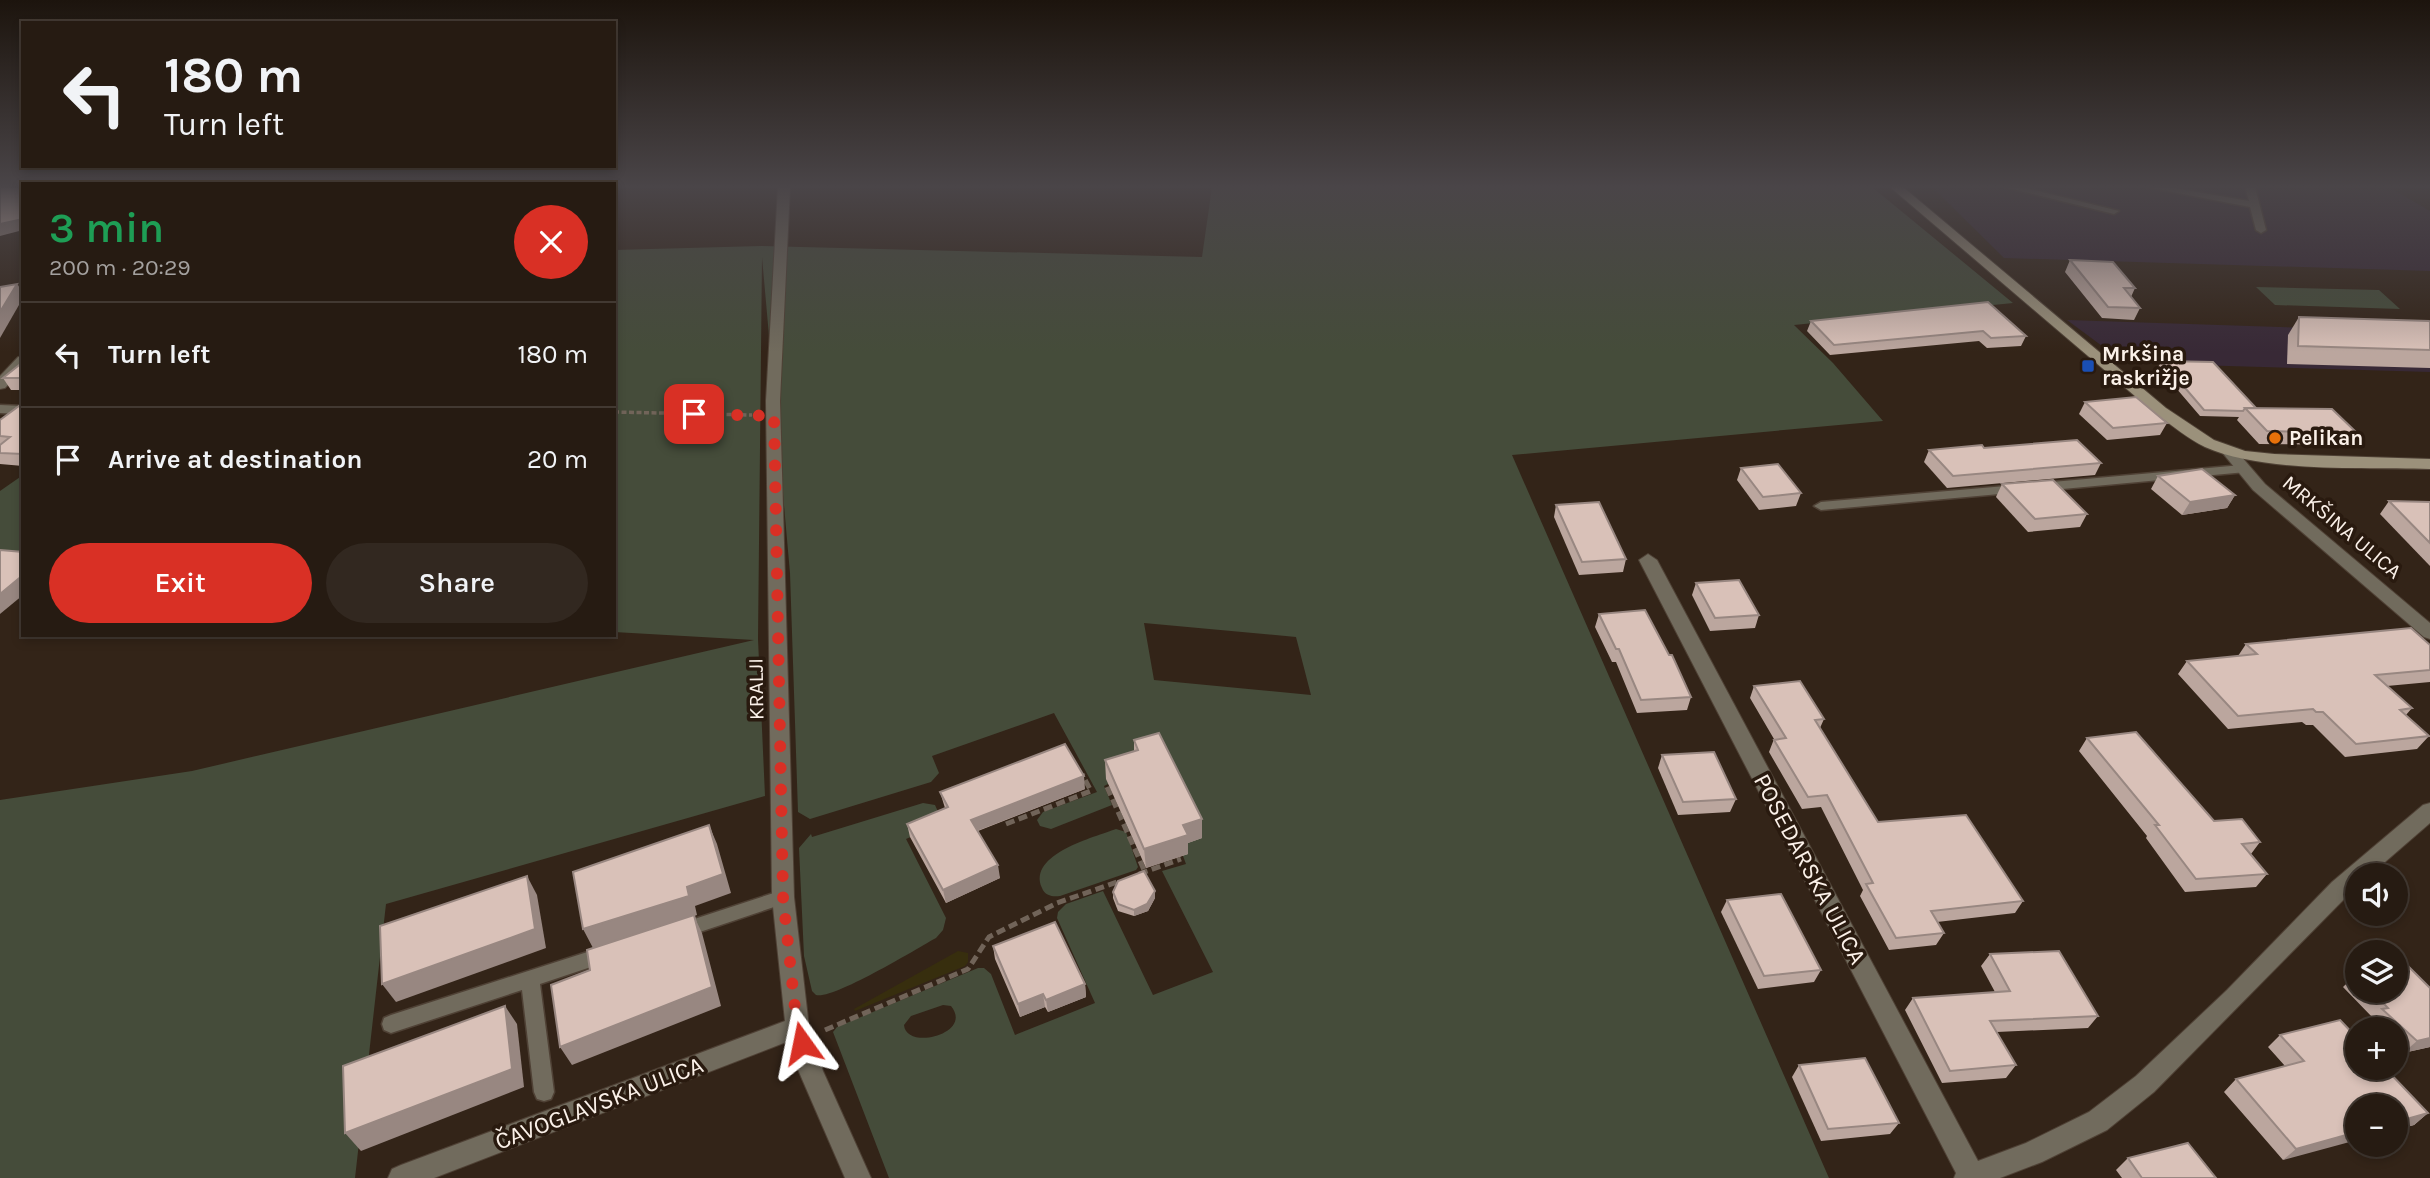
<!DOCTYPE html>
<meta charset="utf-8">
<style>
:root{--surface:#261b12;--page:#322820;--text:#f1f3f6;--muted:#a4a19f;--line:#423932;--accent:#d93025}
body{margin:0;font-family:Karla,sans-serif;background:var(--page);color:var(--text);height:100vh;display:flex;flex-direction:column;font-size:26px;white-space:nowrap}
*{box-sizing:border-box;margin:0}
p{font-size:23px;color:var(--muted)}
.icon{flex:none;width:38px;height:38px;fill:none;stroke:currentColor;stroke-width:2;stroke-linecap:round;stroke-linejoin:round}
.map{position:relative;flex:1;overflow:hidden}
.sheet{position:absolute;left:21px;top:182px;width:595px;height:455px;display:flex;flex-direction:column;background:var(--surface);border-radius:0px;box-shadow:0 4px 10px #0003,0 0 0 2px var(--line)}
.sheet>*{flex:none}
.hud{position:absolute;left:21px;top:21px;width:595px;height:147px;border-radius:0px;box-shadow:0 4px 10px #0003,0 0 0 2px var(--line);background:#261b12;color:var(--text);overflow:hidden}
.controls{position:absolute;left:2345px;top:863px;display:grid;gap:14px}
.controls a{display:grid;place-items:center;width:63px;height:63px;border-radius:50%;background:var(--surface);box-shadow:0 4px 10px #0003,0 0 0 2px var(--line);font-size:35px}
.pin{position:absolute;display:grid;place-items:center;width:60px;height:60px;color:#fff;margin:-30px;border-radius:14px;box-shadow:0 4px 10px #0006}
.me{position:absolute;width:77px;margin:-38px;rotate:348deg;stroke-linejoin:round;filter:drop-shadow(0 0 5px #0008)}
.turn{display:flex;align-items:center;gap:24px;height:147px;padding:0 28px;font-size:32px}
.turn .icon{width:91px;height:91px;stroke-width:2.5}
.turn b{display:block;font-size:49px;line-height:60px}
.round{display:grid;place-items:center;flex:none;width:74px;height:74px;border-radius:37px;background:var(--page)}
.summary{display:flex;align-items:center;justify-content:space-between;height:119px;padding:0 28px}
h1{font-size:42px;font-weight:600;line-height:52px;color:#1e9e55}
.cta{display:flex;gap:14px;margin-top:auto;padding:14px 28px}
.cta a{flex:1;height:80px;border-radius:42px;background:var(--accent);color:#fff;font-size:28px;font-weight:600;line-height:80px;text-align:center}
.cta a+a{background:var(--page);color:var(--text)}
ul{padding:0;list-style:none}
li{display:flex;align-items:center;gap:21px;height:105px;padding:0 28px;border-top:2px solid var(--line)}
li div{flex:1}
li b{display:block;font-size:26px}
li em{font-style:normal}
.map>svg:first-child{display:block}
.commercial{fill:#382936}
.green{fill:#454c3a;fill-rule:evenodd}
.sand{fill:#372e0e}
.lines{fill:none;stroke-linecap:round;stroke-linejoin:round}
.lane-casing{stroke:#4f4135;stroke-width:3}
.street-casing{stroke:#4f4135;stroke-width:2}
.secondary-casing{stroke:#4f4135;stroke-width:2}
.path-far1{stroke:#716459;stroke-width:3.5;stroke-dasharray:5 2.5;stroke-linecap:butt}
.path{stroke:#716459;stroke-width:5;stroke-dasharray:9 4.5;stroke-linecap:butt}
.lane{fill:#716b5d;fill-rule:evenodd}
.street{fill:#716b5d;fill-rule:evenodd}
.secondary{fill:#9b917b;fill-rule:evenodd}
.wall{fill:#bba69e}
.shaded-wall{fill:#988781}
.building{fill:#d9c1b8;stroke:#988781;stroke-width:2}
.route{stroke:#d93025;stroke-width:12;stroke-dasharray:0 21.6}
.transit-dot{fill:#1a4fb4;stroke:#291a0f;stroke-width:2.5}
.food-dot{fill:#e8710a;stroke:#291a0f;stroke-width:2.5}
.labels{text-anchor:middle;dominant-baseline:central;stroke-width:7;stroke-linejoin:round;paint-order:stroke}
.poi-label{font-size:21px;font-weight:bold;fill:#fbf1e9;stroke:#291a0f;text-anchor:start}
.street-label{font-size:21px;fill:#fbf1e9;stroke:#291a0f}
.near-street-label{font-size:24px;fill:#fbf1e9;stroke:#291a0f}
</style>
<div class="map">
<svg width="2430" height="1178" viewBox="0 0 2430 1178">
<rect width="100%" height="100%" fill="#332418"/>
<!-- commercial -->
<g class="commercial">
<polygon points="1932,187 2389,187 2430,211 2430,271 2004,258"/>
<polygon points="2067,320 2430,332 2430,372 2125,363"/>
</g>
<!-- green -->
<g class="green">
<path d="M1212,187h660l141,116 -219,22 39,38 50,58 -371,34 317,723h-940l-56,-146 4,-5 141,-59h6l7,6 24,61 80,-32 -38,-85 1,-6 8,-8 37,-13 50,104 60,-23 -51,-101 24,-7 -3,-8 1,-12 18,-7 -94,-53 -4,2 8,19 -61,24 -11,-3 -3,-6 6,-8 54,-20 -43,-79 -122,43 7,17 -8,9 -121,37 -12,-7 -8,-239 -28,-316 -4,382 7,157 -379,108 -31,274h-355v-378l192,-29 562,-131 -140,-8v-382l147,-4 441,11zM1144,623l152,14 15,58 -157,-15zM943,1005l8,1c23,28 -45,45 -47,19l7,-9z"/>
<polygon points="2256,287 2379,290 2400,309 2275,305"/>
<polygon points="23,475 23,560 0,558 0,491"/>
<path d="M923,803l12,2 8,18 -37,16 40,79 -3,12 -7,8c-20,11 -103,62 -120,57l-4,-4 -8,-35 -5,-108 12,-14 1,3z"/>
<path d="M1116,829l10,3 12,35 -2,3 -76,26c-7,1 -15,0 -18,-8 -15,-34 53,-51 74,-59z"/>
</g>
<!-- sand -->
<polygon class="sand" points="958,951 968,953 968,962 965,966 855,1011 854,1009"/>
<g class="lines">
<defs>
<g id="lane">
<polygon points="2004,187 2022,187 2119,211 2114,214"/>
<polygon points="2146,187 2168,187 2249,201 2245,187 2255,187 2266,230 2261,233 2256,230 2250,207"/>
<polygon points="23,285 23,291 0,297 0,291"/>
<polygon points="0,405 23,406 23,414 0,413"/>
<polygon points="2242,465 2248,469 2246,472 2041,491 2035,487 2041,483"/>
<polygon points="2017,485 2023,489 2022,492 1821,510 1814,506 1821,502"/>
<polygon points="783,890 789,892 792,897 789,902 682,938 676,935 673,930 676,925"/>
<polygon points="606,946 612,948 615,954 612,960 540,984 554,1092 551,1099 544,1101 537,1099 534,1092 522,990 391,1033 384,1030 382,1024 384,1018 391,1015"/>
</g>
<g id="street">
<polygon points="778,187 790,187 780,401 794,897 809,1027 823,1071 871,1178 845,1178 799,1072 789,1041 434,1178 388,1178 392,1169 401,1165 785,1021 772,897 766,401"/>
<polygon points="23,356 23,369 5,388 0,389 0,376 18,357"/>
<polygon points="2229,446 2234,448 2265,484 2430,623 2430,639 2424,637 2253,490 2221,451"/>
<polygon points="1648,554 1657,560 1978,1161 2026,1143 2089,1112 2136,1076 2227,990 2332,882 2423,805 2430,803 2430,823 2370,875 2357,875 2357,886 2154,1092 2107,1130 2042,1162 2000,1178 1954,1178 1956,1173 1639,560"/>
</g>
<path id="secondary" d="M1890,187h13l263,221 48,32 31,11 29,3 156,5v10c-65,-2 -167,4 -225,-22 -17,-8 -33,-22 -49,-33z"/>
</defs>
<!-- lane casing -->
<use href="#lane" class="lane-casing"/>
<!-- street casing -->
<use href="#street" class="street-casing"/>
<!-- secondary casing -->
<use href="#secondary" class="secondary-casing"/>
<!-- path-far1 -->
<polyline class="path-far1" points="614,412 752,415"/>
<!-- path -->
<g class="path">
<polyline points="1107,787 1145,872"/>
<polyline points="1006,824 1091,791 1082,774"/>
<polyline points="1139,874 1181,859"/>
<polyline points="825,1030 968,969 989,937 1057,903 1120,881"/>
</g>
<!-- lane -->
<use href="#lane" class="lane"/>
<!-- street -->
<use href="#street" class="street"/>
<!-- secondary -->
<use href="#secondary" class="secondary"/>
</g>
<!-- wall -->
<g class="wall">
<polygon points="2070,260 2135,288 2131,297 2140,308 2134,320 2102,318 2065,272"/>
<polygon points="1988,302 2026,336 2021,346 1987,348 1979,341 1830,355 1807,331 1811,321"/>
<polygon points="2299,317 2430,322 2430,368 2287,364 2288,335"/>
<polygon points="2162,361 2256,408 2357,433 2348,445 2259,444 2237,420 2239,417 2200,416 2158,367"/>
<polygon points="23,362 23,390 11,390 3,378"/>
<polygon points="2085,402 2167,423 2160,435 2107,440 2079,414"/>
<polygon points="23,403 23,466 0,464 0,420"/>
<polygon points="1929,450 2101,463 2095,475 1947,488 1924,462"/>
<polygon points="1741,468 1801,493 1796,506 1759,510 1737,480"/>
<polygon points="2158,476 2235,495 2227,508 2182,515 2151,489"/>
<polygon points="2002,484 2087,514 2080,527 2028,532 1996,497"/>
<polygon points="2389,501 2430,502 2430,566 2380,514"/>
<polygon points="1556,505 1626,559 1623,572 1579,575 1554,517"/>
<polygon points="1696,583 1759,615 1755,628 1710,631 1692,595"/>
<polygon points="1599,614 1691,697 1687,710 1637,713 1616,662 1612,662 1595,627"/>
<polygon points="2246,644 2430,645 2430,682 2387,686 2412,708 2406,715 2429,736 2417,749 2345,757 2313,725 2306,725 2302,722 2228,729 2178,674 2187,661 2238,656"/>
<polygon points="1754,686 1824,719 1820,728 1878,822 2023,901 2015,913 1937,922 1944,933 1936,945 1889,950 1860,896 1863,890 1821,807 1802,809 1769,752 1774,739 1750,698"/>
<polygon points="2087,738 2214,821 2260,842 2251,854 2267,874 2256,887 2185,892 2146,838 2147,836 2079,751"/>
<polygon points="1134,740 1202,838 1188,843 1188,854 1146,868 1106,779 1105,760 1134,751"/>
<polygon points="1662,755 1736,799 1730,812 1678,815 1658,768"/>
<polygon points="1085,789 978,831 1000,878 946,903 910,837 907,824 945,808 940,792"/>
<polygon points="1155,891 1155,898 1148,911 1134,916 1118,911 1113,898 1113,892"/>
<polygon points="1727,900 1821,970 1814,982 1758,989 1721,912"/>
<polygon points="993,946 1085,984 1086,997 1048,1012 1045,1007 1020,1017 995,959"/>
<polygon points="1990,954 2098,1016 2088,1028 1997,1032 2016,1065 2006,1078 1942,1083 1905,1010 1913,998 1995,992 1981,966"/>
<polygon points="2356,974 2357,974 2357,990 2396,990 2430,1047 2403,1053 2396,1046 2396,1029 2377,1029 2369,1022 2373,1018 2343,987"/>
<polygon points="2280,1035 2428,1113 2414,1125 2396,1130 2396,1106 2283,1160 2224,1092 2236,1079 2285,1066 2268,1047"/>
<polygon points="1799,1065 1899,1123 1890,1134 1821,1141 1792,1077"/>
<polygon points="2128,1158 2216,1178 2122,1178 2116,1170"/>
</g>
<!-- shaded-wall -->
<g class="shaded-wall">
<polygon points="23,219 23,230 0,236 0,224"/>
<polygon points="17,284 23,293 23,298 0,338 0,312"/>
<polygon points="2235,495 2227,508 2182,515 2190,502"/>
<polygon points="23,575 23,595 0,614 0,594"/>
<polygon points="1084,776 1085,789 974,832 971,820"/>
<polygon points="1202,819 1202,838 1188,843 1188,854 1146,868 1144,849 1183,825"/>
<polygon points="709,825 717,844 731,893 695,906 697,915 694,916 702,933 721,1006 572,1065 560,1047 712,987 593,948 583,929 687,887"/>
<polygon points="998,865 1000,878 946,903 943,890"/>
<polygon points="527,876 537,895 546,948 396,1002 382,984"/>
<polygon points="1155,891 1155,898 1148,911 1134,916 1134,910"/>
<polygon points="1085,984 1086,997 1048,1012 1046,1000"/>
<polygon points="1043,994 1045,1007 1020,1017 1018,1004"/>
<polygon points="505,1006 517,1024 524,1087 361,1151 345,1133"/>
<polygon points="2430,1038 2430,1047 2403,1053 2417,1041"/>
<polygon points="2428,1113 2414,1125 2396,1130 2396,1122"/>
<polygon points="2357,1132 2357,1140 2283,1160 2296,1149"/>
</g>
<!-- building -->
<g class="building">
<polygon points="0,187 21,187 23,197 23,219 0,224"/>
<polygon points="2070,260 2113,262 2135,288 2124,288 2140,308 2108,307"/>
<polygon points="17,284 0,312 0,287"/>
<polygon points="1988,302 2026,336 1991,338 1983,331 1834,345 1811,321"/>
<polygon points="2299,317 2429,321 2430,322 2430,350 2298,346"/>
<polygon points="2162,361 2213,362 2256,408 2245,408 2243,411 2204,410"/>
<polygon points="23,362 23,378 3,378"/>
<polygon points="2136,397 2167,423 2113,428 2085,402"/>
<polygon points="23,403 23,454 0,453 0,445 10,437 0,436 0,420"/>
<polygon points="2245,408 2332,409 2357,433 2267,431"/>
<polygon points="2077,440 2101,463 1953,476 1929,450 1982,445 1984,448"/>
<polygon points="1778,464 1801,493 1763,497 1741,468"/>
<polygon points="2202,469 2235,495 2190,502 2158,476"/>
<polygon points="2053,480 2087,514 2035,519 2002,484"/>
<polygon points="2389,501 2430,502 2430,543"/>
<polygon points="1599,502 1626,559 1582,562 1556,505"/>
<polygon points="0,550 23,552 23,575 0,594"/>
<polygon points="1739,580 1759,615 1715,618 1696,583"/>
<polygon points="1645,610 1669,655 1672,655 1691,697 1641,700 1619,649 1616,649 1599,614"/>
<polygon points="2411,628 2430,645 2430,670 2375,675 2412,708 2400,710 2429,736 2356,744 2323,712 2316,712 2313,709 2238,716 2187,661 2257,654 2246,644"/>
<polygon points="1800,681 1824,719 1815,720 1878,822 1966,815 2023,901 1931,911 1944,933 1896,938 1866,884 1873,883 1827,795 1808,797 1774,740 1786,738 1754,686"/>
<polygon points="2136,732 2214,821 2242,819 2260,842 2242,844 2267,874 2196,879 2155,825 2159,825 2087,738"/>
<polygon points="1159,733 1202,819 1183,825 1188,835 1144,849 1105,760 1138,750 1134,740"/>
<polygon points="1065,744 1084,776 971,820 998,865 943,890 907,824 948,807 940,792"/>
<polygon points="1714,752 1736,799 1683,802 1662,755"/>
<polygon points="709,825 723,874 687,887 689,896 583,929 573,872"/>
<polygon points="1144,871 1155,891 1147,904 1134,910 1118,904 1113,892 1118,881"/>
<polygon points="527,876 535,929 382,984 380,926"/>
<polygon points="1781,894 1821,970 1764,976 1727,900"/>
<polygon points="694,915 712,987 560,1047 551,985 590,970 587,950"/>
<polygon points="1055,922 1085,984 1046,1000 1043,994 1018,1004 993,946"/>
<polygon points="2059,951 2098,1016 1990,1021 2016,1065 1950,1071 1913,998 2010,991 1990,954"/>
<polygon points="2405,963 2430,988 2430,1038 2417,1041 2382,1009 2388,1008 2371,990 2396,990 2396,965"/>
<polygon points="505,1006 512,1069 345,1133 343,1066"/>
<polygon points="2340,1020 2357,1038 2357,1068 2385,1068 2428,1113 2396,1122 2396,1106 2357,1106 2357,1132 2296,1149 2236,1079 2304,1061 2280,1035"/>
<polygon points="1865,1058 1899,1123 1828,1129 1799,1065"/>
<polygon points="2188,1143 2216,1178 2142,1178 2128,1158"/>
</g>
<!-- sky -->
<linearGradient id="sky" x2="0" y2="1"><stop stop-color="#1c140d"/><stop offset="0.53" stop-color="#4a4548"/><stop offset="1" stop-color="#4a4548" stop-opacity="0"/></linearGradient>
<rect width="2430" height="352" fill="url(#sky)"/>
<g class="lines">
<!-- route -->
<polyline class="route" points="694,414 774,416 783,897 797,1027 802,1043"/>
</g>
<!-- markers -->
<rect class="transit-dot" x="2081" y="359" width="14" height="14" rx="3.5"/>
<circle class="food-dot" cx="2275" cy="438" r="7"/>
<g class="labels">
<!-- poi labels -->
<g class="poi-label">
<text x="2102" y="354">Mrkšina<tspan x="2102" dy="24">raskrižje</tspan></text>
<text x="2289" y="438">Pelikan</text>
</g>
<!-- street labels -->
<g class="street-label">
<text transform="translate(2342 527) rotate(40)">MRKŠINA ULICA</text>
<text transform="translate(756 689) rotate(-91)">KRALJI</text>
</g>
<!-- near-street labels -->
<g class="near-street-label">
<text transform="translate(1810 869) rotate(62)">POSEDARSKA ULICA</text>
<text transform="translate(599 1103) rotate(-21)">ČAVOGLAVSKA ULICA</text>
</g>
</g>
</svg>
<div class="controls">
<a><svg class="icon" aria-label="sound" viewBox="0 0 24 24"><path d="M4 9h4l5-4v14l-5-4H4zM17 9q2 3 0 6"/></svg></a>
<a><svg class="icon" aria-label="layers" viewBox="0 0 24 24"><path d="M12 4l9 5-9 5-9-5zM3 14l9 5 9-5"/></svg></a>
<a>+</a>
<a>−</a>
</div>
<div class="pin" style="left:694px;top:414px;background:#d93025"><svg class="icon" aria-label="arrive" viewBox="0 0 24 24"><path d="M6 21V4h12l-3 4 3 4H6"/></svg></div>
<svg class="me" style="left:802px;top:1043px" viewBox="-20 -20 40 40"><path d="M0-17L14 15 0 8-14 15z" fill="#d93025" stroke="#fff" stroke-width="4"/></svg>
<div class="hud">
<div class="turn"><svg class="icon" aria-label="left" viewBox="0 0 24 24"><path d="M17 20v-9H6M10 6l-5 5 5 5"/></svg><div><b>180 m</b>Turn left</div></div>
</div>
<section class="sheet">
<div class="summary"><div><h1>3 min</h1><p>200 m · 20:29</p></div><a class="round" style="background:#d93025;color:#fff"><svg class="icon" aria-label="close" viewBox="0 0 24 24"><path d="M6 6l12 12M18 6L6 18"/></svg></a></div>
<ul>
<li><svg class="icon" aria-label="left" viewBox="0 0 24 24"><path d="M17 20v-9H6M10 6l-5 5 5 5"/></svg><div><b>Turn left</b></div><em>180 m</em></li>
<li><svg class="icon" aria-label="arrive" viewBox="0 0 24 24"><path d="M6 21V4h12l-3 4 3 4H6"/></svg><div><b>Arrive at destination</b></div><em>20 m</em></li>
</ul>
<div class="cta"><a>Exit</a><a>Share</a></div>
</section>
</div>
